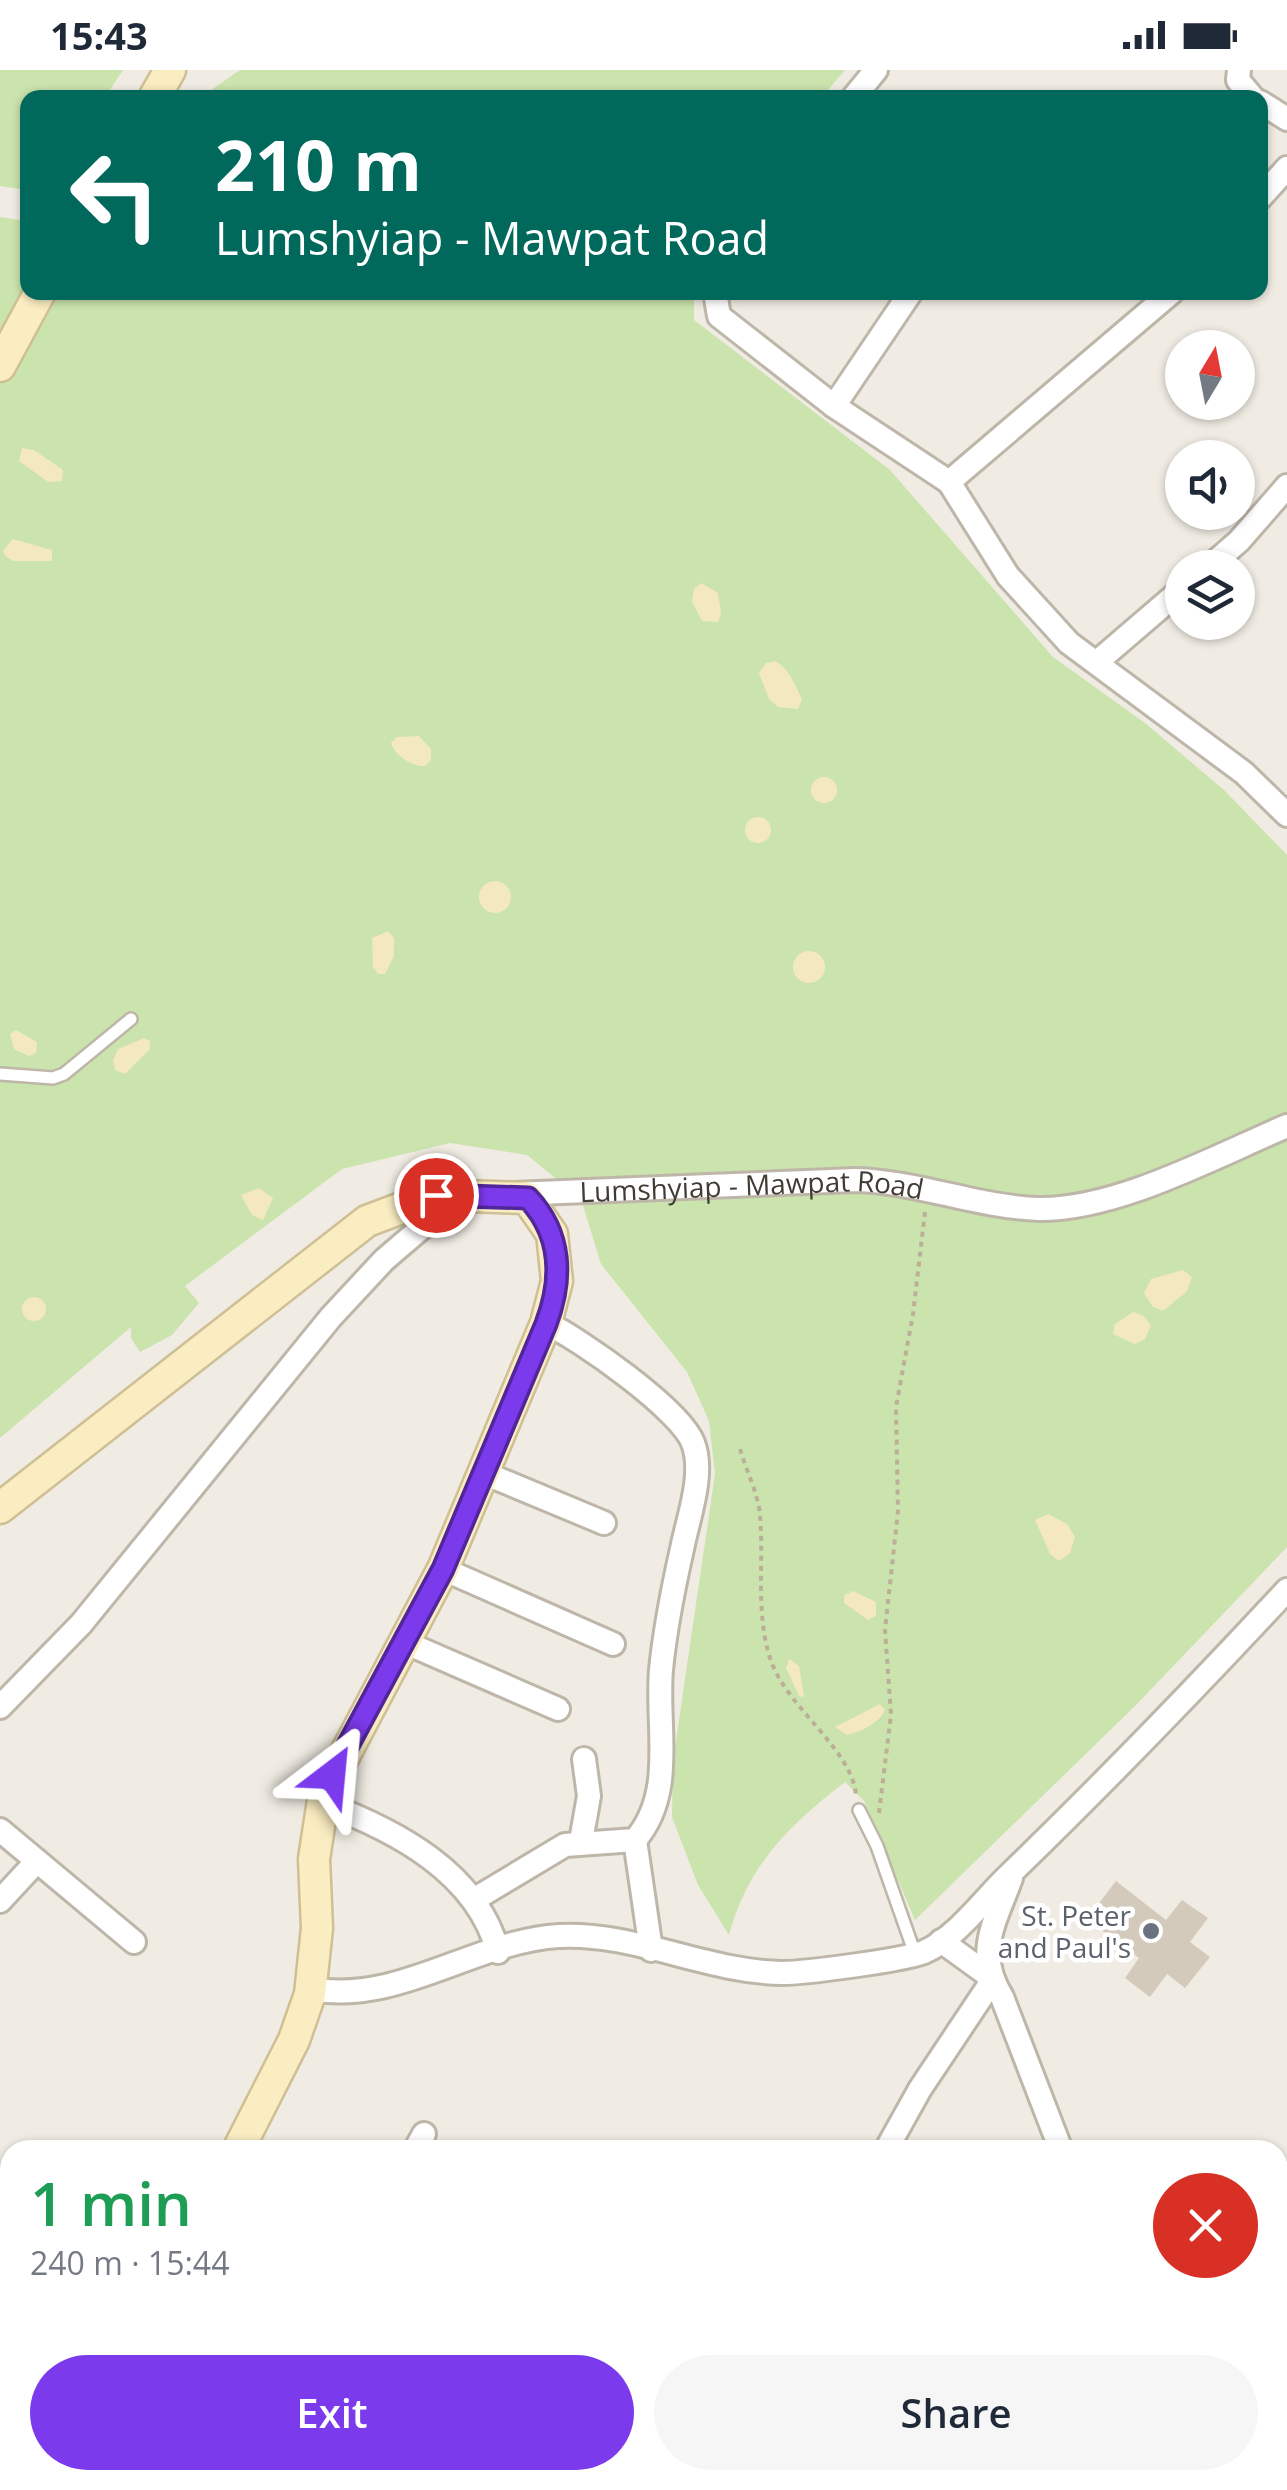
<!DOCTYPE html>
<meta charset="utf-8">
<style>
:root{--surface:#fff;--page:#f6f6f7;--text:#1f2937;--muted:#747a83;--accent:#7c3aed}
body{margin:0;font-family:"Open Sans",sans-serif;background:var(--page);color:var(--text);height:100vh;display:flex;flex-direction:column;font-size:38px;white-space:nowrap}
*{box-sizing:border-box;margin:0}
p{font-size:32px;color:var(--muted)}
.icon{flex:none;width:55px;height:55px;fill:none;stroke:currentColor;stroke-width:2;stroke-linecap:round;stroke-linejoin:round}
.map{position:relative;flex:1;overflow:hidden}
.details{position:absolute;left:0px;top:2070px;width:1288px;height:350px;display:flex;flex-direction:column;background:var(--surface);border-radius:30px 30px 0 0;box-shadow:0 2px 8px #0004}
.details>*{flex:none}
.top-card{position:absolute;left:20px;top:20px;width:1248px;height:210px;border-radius:20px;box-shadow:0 2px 8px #0004;background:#00695c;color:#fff;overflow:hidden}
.needle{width:65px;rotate:10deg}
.controls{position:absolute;left:1165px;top:260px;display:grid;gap:20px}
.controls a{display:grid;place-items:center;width:90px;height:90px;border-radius:50%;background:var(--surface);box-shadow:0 2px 8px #0004;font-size:50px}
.pin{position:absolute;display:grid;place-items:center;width:85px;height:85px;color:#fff;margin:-42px;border:5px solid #fff;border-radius:50%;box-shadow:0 2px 10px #0007}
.me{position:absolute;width:110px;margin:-55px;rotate:29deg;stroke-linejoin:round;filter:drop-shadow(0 0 8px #0008)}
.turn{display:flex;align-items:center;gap:35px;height:210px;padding:0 30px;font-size:45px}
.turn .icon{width:130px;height:130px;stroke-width:2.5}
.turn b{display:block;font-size:70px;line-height:85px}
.round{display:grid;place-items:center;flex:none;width:105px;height:105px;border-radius:52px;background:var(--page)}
.overview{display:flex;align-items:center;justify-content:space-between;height:170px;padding:0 30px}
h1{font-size:60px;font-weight:600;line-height:75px;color:#1e9e55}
.primary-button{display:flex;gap:20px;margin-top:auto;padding:20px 30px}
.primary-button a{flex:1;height:115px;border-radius:60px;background:var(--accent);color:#fff;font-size:40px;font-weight:600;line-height:115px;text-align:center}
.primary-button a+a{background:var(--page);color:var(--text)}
.status{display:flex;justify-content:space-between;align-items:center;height:70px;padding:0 50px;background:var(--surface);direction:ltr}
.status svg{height:28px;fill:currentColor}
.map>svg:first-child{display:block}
.green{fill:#cbe3ad}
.sand{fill:#f4e8bf}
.building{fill:#d4cabc}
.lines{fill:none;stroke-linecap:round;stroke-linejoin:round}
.lane-casing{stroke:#beb6a9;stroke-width:16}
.street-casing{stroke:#beb6a9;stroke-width:28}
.secondary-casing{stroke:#cebf95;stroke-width:35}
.path{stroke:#bcaf98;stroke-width:4;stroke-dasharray:5 5;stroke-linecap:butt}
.lane{stroke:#fff;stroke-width:11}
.street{stroke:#fff;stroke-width:22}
.secondary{stroke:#fbedc2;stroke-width:30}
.route-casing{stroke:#51269a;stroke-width:25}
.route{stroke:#7c3aed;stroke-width:18}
.worship-dot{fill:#6b7280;stroke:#fff;stroke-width:4}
.labels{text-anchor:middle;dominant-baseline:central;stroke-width:9;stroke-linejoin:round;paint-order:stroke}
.street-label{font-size:28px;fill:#413c33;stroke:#fff}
.worship-label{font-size:28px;fill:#5b616d;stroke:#fff;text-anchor:end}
</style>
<div class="status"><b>15:43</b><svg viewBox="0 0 49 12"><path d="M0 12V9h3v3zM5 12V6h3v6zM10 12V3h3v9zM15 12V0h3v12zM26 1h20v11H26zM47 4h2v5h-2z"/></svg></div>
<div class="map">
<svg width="1287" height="2420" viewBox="0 0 1287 2420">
<rect width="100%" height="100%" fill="#f0ece3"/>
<!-- green -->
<g class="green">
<polygon points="0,0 123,0 105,27 28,28 27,120 0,116"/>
<polygon points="240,0 845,0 821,28 201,27"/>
<path d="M0,147l27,4 1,71 666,1v27l196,150 163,187 92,66 79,67 63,65v692l-151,158 -221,215 -51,-119 -19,-19c-56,43 -97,83 -116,153l-31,-50 -26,-68 1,-56 42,-287 -6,-53 -22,-49 -86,-108 -20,-65 -54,-44 -77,-12 -108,26 -157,117 14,17 -27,32 -32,17 -9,-14v-11l-131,111z"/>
</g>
<!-- sand -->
<g class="sand">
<polygon points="22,378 34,380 63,400 62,411 48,412 19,391"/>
<polygon points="13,469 52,480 52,491 13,491 4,485 3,480"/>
<polygon points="701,513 718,523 721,544 718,552 702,551 692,532 694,519"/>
<path d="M775,591c14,7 20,24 27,38l-4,10 -20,-2 -9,-8 -10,-26 7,-10z"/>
<path d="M419,666l12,13v11l-6,6c-13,1 -31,-11 -34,-23l6,-6z"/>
<circle cx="824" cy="720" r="13"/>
<circle cx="758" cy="760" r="13"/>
<circle cx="495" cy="827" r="16"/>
<polygon points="388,861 394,868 394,886 385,904 378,904 373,897 372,868"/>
<circle cx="809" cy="897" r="16"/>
<polygon points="16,960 37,972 36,983 29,986 14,979 10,964"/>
<polygon points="144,968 150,971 150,979 125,1004 115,1000 113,990 118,979"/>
<polygon points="259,1118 273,1128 263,1150 252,1145 241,1125"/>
<polygon points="1183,1200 1192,1207 1187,1221 1163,1241 1152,1236 1144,1223 1151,1209"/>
<circle cx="34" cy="1239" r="12"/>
<polygon points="1133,1242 1144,1246 1151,1256 1145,1269 1135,1274 1113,1264 1115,1254"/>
<polygon points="1048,1444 1067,1454 1075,1467 1070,1483 1059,1491 1050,1484 1035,1450"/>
<polygon points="853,1521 876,1532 876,1546 868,1550 844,1533 844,1525"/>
<polygon points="789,1589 799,1596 804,1627 799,1626 786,1598"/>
<path d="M880,1634l5,6c-6,13 -24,22 -38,25l-12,-8z"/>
</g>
<!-- building -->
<polygon class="building" points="1116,1811 1166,1850 1182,1830 1208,1848 1190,1872 1210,1887 1185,1918 1167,1904 1150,1927 1125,1908 1139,1888 1087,1849"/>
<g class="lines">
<defs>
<g id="lane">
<polyline points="0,1004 53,1008 64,1004 131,949"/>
<polyline points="859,1740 877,1776 915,1884"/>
</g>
<g id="street">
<polyline points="1239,0 1238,10 1253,28"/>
<polyline points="853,28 876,0"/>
<polyline points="1260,32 1287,49"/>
<polyline points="1260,128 1287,98"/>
<polyline points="715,222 719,246 834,336 949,412 1008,506 1069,573 1244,703 1287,745"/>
<polyline points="834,336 911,222"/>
<polyline points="949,412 1172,222"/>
<polyline points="1208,498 1239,471 1287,416"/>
<polyline points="1097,592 1182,519"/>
<path id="s1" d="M514,1124l342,-14c63,2 121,27 183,29 78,1 177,-53 248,-83"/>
<polyline points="484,1403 604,1453"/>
<polyline points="443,1499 613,1574"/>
<polyline points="404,1572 558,1639"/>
<polyline points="0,1637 81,1554 331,1247 384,1190 461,1124"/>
<path d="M323,1733c72,27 154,69 175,149"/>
<polyline points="0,1760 134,1872"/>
<polyline points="635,1770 651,1880"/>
<polyline points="581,1771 589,1726 584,1689"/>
<path d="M1011,1808c-16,45 -37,74 -9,119l59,153"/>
<path d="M475,1829l90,-54 70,-5c41,-47 21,-113 26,-170 4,-41 12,-81 21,-121 6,-31 23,-75 11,-106 -12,-33 -113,-104 -147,-120"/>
<polyline points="0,1831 37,1791"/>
<polyline points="941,1871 988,1905"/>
<path d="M311,1919c88,16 163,-48 248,-53 75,-4 148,36 223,37 23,0 122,-13 142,-21 31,-13 60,-53 84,-76 96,-93 188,-188 279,-286"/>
<polyline points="415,2080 424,2064"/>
<polyline points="886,2080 920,2019 992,1911"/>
<polyline points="1278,2323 1287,2331"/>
<polyline points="0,2333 10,2330"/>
<polyline points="439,2410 445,2420"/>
<polyline points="1014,2410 1025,2420"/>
<polyline points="628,2420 636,2410"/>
</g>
<g id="secondary">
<polyline points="154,28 170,0"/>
<polyline points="0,296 40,222"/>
<polyline points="0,1438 367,1151 436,1125 527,1128 552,1164 557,1211 546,1253 443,1499 324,1724 314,1789 317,1858 310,1924 294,1970 238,2080"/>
<polyline points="188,2410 190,2420"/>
</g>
</defs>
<!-- lane casing -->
<use href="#lane" class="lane-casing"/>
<!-- street casing -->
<use href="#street" class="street-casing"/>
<!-- secondary casing -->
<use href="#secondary" class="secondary-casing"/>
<!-- path -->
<g class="path">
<path d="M740,1379c6,21 18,44 20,66 4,47 -5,101 11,146 18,49 82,89 85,135"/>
<polyline points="879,1743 891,1644 885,1560 898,1441 896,1337 913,1244 925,1142"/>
</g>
<!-- lane -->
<use href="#lane" class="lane"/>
<!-- street -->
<use href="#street" class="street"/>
<!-- secondary -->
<use href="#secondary" class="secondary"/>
</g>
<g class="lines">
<defs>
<path id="route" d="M332,1705l111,-206 103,-245c17,-45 16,-90 -18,-126l-92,-3"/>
</defs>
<!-- route casing -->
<use href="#route" class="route-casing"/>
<!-- route -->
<use href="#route" class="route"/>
</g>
<!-- markers -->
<circle class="worship-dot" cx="1151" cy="1861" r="10"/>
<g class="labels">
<!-- street labels -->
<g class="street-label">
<text stroke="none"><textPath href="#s1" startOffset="238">Lumshyiap - Mawpat Road</textPath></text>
</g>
<!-- worship labels -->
<g class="worship-label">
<text x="1131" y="1845">St. Peter<tspan x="1131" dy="32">and Paul's</tspan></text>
</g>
</g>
</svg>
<div class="controls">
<a><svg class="needle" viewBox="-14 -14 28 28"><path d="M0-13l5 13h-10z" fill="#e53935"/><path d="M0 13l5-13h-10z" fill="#747a83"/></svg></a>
<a><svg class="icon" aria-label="sound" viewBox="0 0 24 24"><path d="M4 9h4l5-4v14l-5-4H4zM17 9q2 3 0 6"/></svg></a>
<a><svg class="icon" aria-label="layers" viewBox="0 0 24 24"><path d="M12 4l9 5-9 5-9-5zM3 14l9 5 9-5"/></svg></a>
</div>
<div class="pin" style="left:436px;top:1125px;background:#d93025"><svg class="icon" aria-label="arrive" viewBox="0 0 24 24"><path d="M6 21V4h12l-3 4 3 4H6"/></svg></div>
<svg class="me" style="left:332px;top:1705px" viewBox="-20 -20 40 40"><path d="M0-17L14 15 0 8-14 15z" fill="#7c3aed" stroke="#fff" stroke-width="4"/></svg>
<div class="top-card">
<div class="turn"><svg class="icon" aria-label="left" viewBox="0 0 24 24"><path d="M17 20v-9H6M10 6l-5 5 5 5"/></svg><div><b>210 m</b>Lumshyiap - Mawpat Road</div></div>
</div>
<section class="details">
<div class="overview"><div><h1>1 min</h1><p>240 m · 15:44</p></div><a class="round" style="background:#d93025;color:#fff"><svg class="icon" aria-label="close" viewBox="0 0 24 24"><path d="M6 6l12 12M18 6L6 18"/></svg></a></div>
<div class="primary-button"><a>Exit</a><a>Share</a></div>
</section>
</div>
